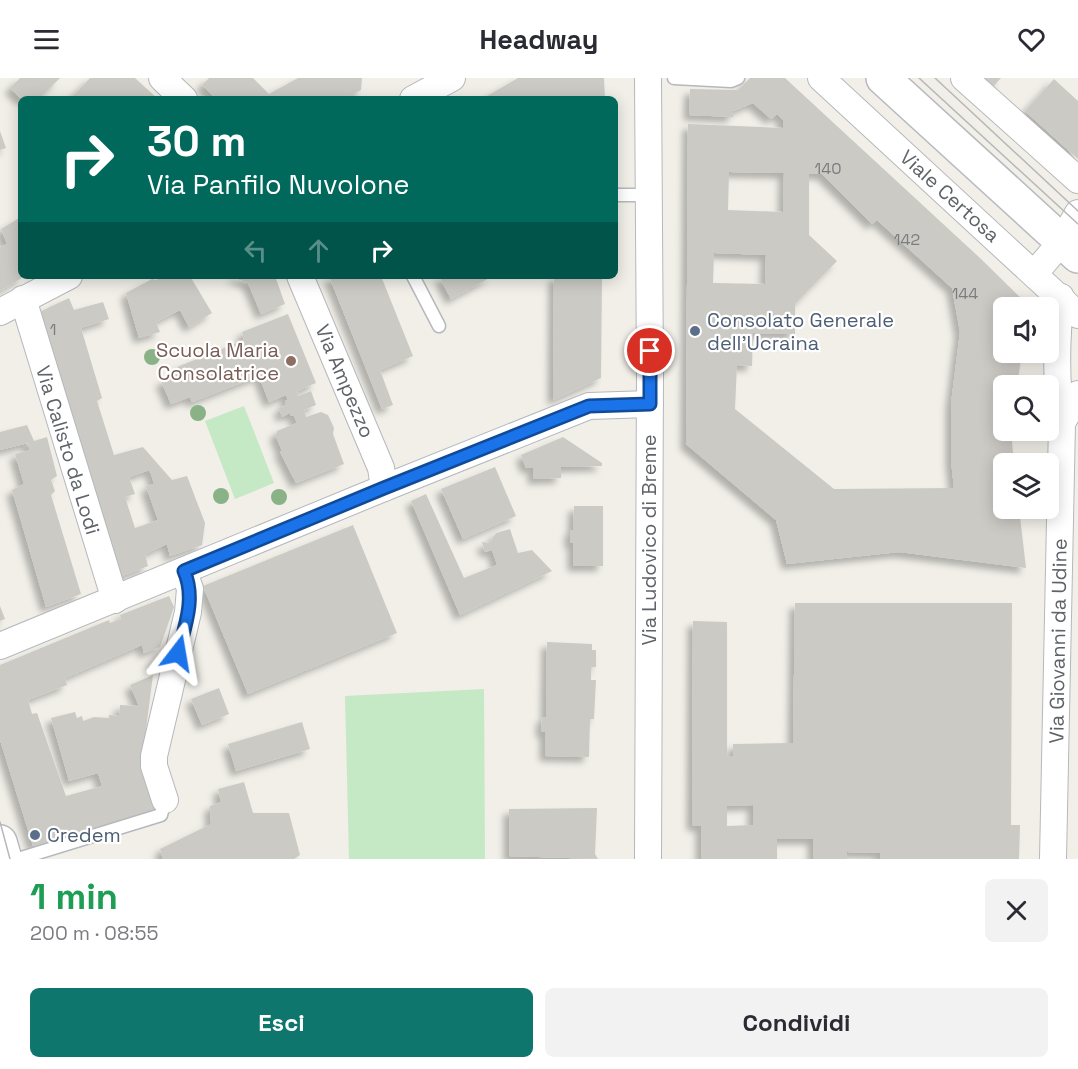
<!DOCTYPE html>
<html lang="it">
<meta charset="utf-8">
<style>
:root{--surface:#fff;--page:#f2f2f3;--text:#2b2b33;--muted:#7c7c81;--accent:#0f766e}
body{margin:0;font-family:"Space Grotesk",sans-serif;background:var(--page);color:var(--text);height:100vh;display:flex;flex-direction:column;font-size:22px;white-space:nowrap}
*{box-sizing:border-box;margin:0}
p{font-size:20px;color:var(--muted)}
.icon{flex:none;width:33px;height:33px;fill:none;stroke:currentColor;stroke-width:2;stroke-linecap:round;stroke-linejoin:round}
.map{position:relative;height:781px;overflow:hidden}
.details{display:flex;flex-direction:column;background:var(--surface);flex:1}
.details>*{flex:none}
.top-card{position:absolute;left:18px;top:18px;width:600px;height:183px;border-radius:9px;box-shadow:0 3px 15px #0003;background:#00695c;color:#fff;overflow:hidden}
.buttons{position:absolute;left:993px;top:219px;display:grid;gap:12px}
.buttons a{display:grid;place-items:center;width:66px;height:66px;border-radius:9px;background:var(--surface);box-shadow:0 3px 15px #0003;font-size:30px}
.pin{position:absolute;display:grid;place-items:center;width:51px;height:51px;color:#fff;margin:-26px;border:3px solid #fff;border-radius:50%;box-shadow:0 2px 6px #0007}
.me{position:absolute;width:66px;margin:-33px;rotate:14deg;stroke-linejoin:round;filter:drop-shadow(0 0 4px #0008)}
.turn{display:flex;align-items:center;gap:21px;height:126px;padding:0 30px;font-size:27px}
.turn .icon{width:78px;height:78px;stroke-width:2.5}
.turn b{display:block;font-size:42px;line-height:51px}
.lanes{display:flex;align-items:center;height:57px;padding:0 30px;background:#0003;justify-content:center;gap:30px;direction:ltr}
.lanes .off{opacity:.35}
.round{display:grid;place-items:center;flex:none;width:63px;height:63px;border-radius:9px;background:var(--page)}
.summary{display:flex;align-items:center;justify-content:space-between;height:102px;padding:0 30px}
h1{font-size:36px;font-weight:700;line-height:45px;color:#1e9e55}
.action{display:flex;gap:12px;margin-top:auto;padding:12px 30px}
.action a{flex:1;height:69px;border-radius:9px;background:var(--accent);color:#fff;font-size:24px;font-weight:700;line-height:69px;text-align:center}
.action a+a{background:var(--page);color:var(--text)}
header{display:flex;justify-content:space-between;align-items:center;height:78px;padding:0 30px;background:var(--surface);font-size:27px;font-weight:700}
.map>svg:first-child{display:block}
.green{fill:#c5e8c5}
.building{fill:#cccac5;fill-rule:evenodd;filter:url(#shadow)}
.lines{fill:none;stroke-linecap:round;stroke-linejoin:round}
.lane-casing{stroke:#b5b8bc;stroke-width:15}
.street-casing{stroke:#b5b8bc;stroke-width:28}
.secondary-casing{stroke:#b6babf;stroke-width:36}
.lane{stroke:#fff;stroke-width:12}
.street{stroke:#fff;stroke-width:26}
.secondary{stroke:#fff;stroke-width:33}
.tram{stroke:#b6b7b8;stroke-width:1.5}
.tree{fill:#89b387}
.route-casing{stroke:#114b97;stroke-width:15}
.route{stroke:#1a73e8;stroke-width:10}
.service-dot{fill:#5c6f8a;stroke:#fff;stroke-width:2}
.education-dot{fill:#8d6e63;stroke:#fff;stroke-width:2}
.labels{text-anchor:middle;dominant-baseline:central;stroke-width:4.5;stroke-linejoin:round;paint-order:stroke}
.number-label{font-size:16px;fill:#7a7d7f}
.street-label{font-size:20px;fill:#5f6368;stroke:#fff}
.service-label{font-size:20px;fill:#4e5e75;stroke:#fff;text-anchor:start}
.education-label{font-size:20px;fill:#785e54;stroke:#fff;text-anchor:end}
</style>
<header><svg class="icon" aria-label="menu" viewBox="0 0 24 24"><path d="M4 6h16M4 12h16M4 18h16"/></svg>Headway<svg class="icon" aria-label="heart" viewBox="0 0 24 24"><path d="M12 20l-8-8c-3-5 5-10 8-4 3-6 11-1 8 4z"/></svg></header>
<div class="map">
<svg width="1078" height="781" viewBox="0 0 1078 781">
<defs>
<filter id="shadow"><feDropShadow dx="-5.5" dy="5.5" stdDeviation="3" flood-color="#0004"/></filter>
</defs>
<rect width="100%" height="100%" fill="#f1efe8"/>
<!-- green -->
<g class="green">
<polygon points="244,328 274,405 235,421 205,343"/>
<polygon points="484,611 485,781 349,781 345,618"/>
</g>
<!-- building -->
<g class="building">
<polygon points="20,0 60,0 42,18 45,21 21,21 10,10"/>
<polygon points="90,0 135,0 158,21 70,21"/>
<polygon points="209,0 253,0 269,16 298,0 362,0 361,12 343,21 216,21 202,7"/>
<polygon points="518,0 604,0 605,21 482,21"/>
<path d="M750,0h35l195,180 48,47v3h-24v44h18l-5,34h-13v44h7l3,34h-10v44h15l7,60 -127,-16 -112,12 -11,-44 -90,-76 2,-320 95,4v-8l-6,-6 -6,5 -18,-16 -20,8v6l-44,-2 1,-26 48,1zM729,94l55,1 -1,39 -55,-2zM809,96h13l50,50 5,-4 75,68 8,44 -9,72v56l3,28 -120,1 -99,-80 2,-44 15,1 1,-33 42,1v-30l42,-43 -28,-26zM714,175l52,2 -1,29 -52,-1z"/>
<polygon points="981,0 1001,0 992,10"/>
<polygon points="1054,1 1078,23 1078,81 1025,33"/>
<polygon points="0,53 6,70 0,72"/>
<polygon points="21,139 21,198 25,198 0,213 0,169 7,166 1,151"/>
<polygon points="164,198 190,198 212,235 189,249 180,232 156,244 160,254 139,260 126,215 152,201 156,202"/>
<polygon points="230,198 275,198 285,226 261,236 248,205"/>
<polygon points="329,198 381,198 413,278 380,292 393,327 382,331"/>
<polygon points="439,198 493,198 451,221"/>
<polygon points="554,198 602,198 601,300 553,322"/>
<path d="M69,220l5,12 29,-8 6,17 -28,9 21,70 -5,3 17,54 29,-8 29,33 15,-4 18,47 -3,22 -32,11 -3,-12 -22,10 3,12 -33,13 -80,-265zM150,392l4,14 -8,2 12,34 -23,8 -10,-31 10,-3 -6,-17z"/>
<polygon points="288,236 316,305 297,313 298,318 311,313 316,327 304,332 306,339 321,334 328,337 334,350 333,356 344,386 296,405 280,374 282,373 275,356 277,355 277,353 297,345 294,337 291,338 290,335 282,339 279,330 286,327 285,323 288,322 286,317 269,324 259,298 192,324 190,319 171,326 161,303 180,295 177,289 244,262 242,254"/>
<polygon points="27,347 34,363 47,359 57,398 51,402 55,413 51,417 81,516 46,529 12,412 24,406 15,376 30,372 28,365 0,372 0,354"/>
<polygon points="563,359 602,385 602,388 561,389 561,400 533,401 533,389 526,390 521,377"/>
<polygon points="495,389 516,438 463,461 441,411"/>
<polygon points="426,416 464,500 497,487 492,472 485,474 482,464 489,465 496,455 510,451 518,475 532,472 552,493 460,537 411,423"/>
<polygon points="574,428 603,428 603,488 573,488 573,465 570,465 570,452 573,452"/>
<polygon points="353,447 397,555 248,616 203,508"/>
<polygon points="169,518 174,529 160,569 144,575 142,567 65,600 67,607 28,622 32,636 37,635 66,718 102,708 98,695 69,703 51,640 75,634 77,640 82,638 83,643 94,639 109,640 109,637 119,638 120,627 139,628 130,607 153,597 142,682 156,731 33,768 0,662 0,587 109,542 110,545 121,541 120,537"/>
<path d="M795,525h217l-1,222h9l-1,34h-139l1,-6 -34,-1v7h-34v-20h-36v20h-76v-33l-9,-1 1,-204 34,1v134h6v-12l60,-1zM753,727v20l-26,1v-20z"/>
<polygon points="0,528 5,541 0,543"/>
<polygon points="547,564 592,566 592,572 596,572 596,589 591,589 591,602 596,602 594,641 590,641 589,679 545,678 545,654 541,654 542,639 546,639"/>
<polygon points="219,610 229,636 202,647 191,621"/>
<polygon points="302,644 310,671 236,693 228,666"/>
<polygon points="244,704 253,735 289,735 300,777 294,781 163,781 160,771 211,746 210,728 221,724 218,711"/>
<polygon points="597,730 595,776 598,781 509,778 509,731"/>
</g>
<g class="lines">
<defs>
<g id="lane">
<polyline points="674,0 731,3 738,0"/>
<polyline points="615,117 649,117"/>
<polyline points="413,198 439,248"/>
<polyline points="18,781 161,737 165,722"/>
</g>
<g id="street">
<polyline points="162,0 184,21"/>
<polyline points="648,0 650,296 648,781"/>
<polyline points="821,0 1078,237"/>
<polyline points="964,0 1078,102"/>
<polyline points="413,21 452,0"/>
<polyline points="1035,195 1062,163 1078,135"/>
<polyline points="300,198 381,390 384,410"/>
<polyline points="23,221 115,522"/>
<polyline points="0,234 69,198"/>
<polyline points="1062,345 1078,316"/>
<polyline points="0,568 384,410 589,328 650,326"/>
<polyline points="165,722 154,688 154,678 188,534 190,511 184,493"/>
<path d="M1053,781l9,-436c-7,-43 -6,-83 -1,-126"/>
</g>
<g id="secondary">
<polyline points="883,0 1078,178"/>
<polyline points="0,764 5,781"/>
</g>
</defs>
<!-- lane casing -->
<use href="#lane" class="lane-casing"/>
<!-- street casing -->
<use href="#street" class="street-casing"/>
<!-- secondary casing -->
<use href="#secondary" class="secondary-casing"/>
<!-- lane -->
<use href="#lane" class="lane"/>
<!-- street -->
<use href="#street" class="street"/>
<!-- secondary -->
<use href="#secondary" class="secondary"/>
<!-- tram -->
<g class="tram">
<polyline points="919,0 1078,146"/>
<polyline points="935,0 1078,133"/>
<polyline points="0,744 10,781"/>
</g>
</g>
<!-- trees -->
<g class="tree">
<circle cx="152" cy="279" r="8"/>
<circle cx="198" cy="335" r="8"/>
<circle cx="221" cy="418" r="8"/>
<circle cx="279" cy="419" r="8"/>
</g>
<g class="lines">
<defs>
<path id="route" d="M178,575c7,-27 18,-55 6,-82l200,-83 205,-82 61,-2v-53"/>
</defs>
<!-- route casing -->
<use href="#route" class="route-casing"/>
<!-- route -->
<use href="#route" class="route"/>
</g>
<!-- markers -->
<g class="service-dot">
<circle cx="695" cy="253" r="6"/>
<circle cx="35" cy="757" r="6"/>
</g>
<circle class="education-dot" cx="291" cy="283" r="6"/>
<g class="labels">
<!-- number labels -->
<g class="number-label">
<text x="828" y="90">140</text>
<text x="907" y="161">142</text>
<text x="965" y="215">144</text>
<text x="53" y="251">1</text>
</g>
<!-- street labels -->
<g class="street-label">
<text transform="translate(950 118) rotate(42)">Viale Certosa</text>
<text transform="translate(345 303) rotate(67)">Via Ampezzo</text>
<text transform="translate(68 372) rotate(73)">Via Calisto da Lodi</text>
<text transform="translate(649 462) rotate(-90)">Via Ludovico di Breme</text>
<text transform="translate(1058 563) rotate(-89)">Via Giovanni da Udine</text>
</g>
<!-- service labels -->
<g class="service-label">
<text x="707" y="242">Consolato Generale<tspan x="707" dy="23">dell'Ucraina</tspan></text>
<text x="47" y="757">Credem</text>
</g>
<!-- education labels -->
<g class="education-label">
<text x="279" y="272">Scuola Maria<tspan x="279" dy="23">Consolatrice</tspan></text>
</g>
</g>
</svg>
<div class="buttons">
<a><svg class="icon" aria-label="sound" viewBox="0 0 24 24"><path d="M4 9h4l5-4v14l-5-4H4zM17 9q2 3 0 6"/></svg></a>
<a><svg class="icon" aria-label="search" viewBox="0 0 24 24"><circle cx="10" cy="10" r="6"/><path d="M15 15l6 6"/></svg></a>
<a><svg class="icon" aria-label="layers" viewBox="0 0 24 24"><path d="M12 4l9 5-9 5-9-5zM3 14l9 5 9-5"/></svg></a>
</div>
<div class="pin" style="left:650px;top:273px;background:#d93025"><svg class="icon" aria-label="arrive" viewBox="0 0 24 24"><path d="M6 21V4h12l-3 4 3 4H6"/></svg></div>
<svg class="me" style="left:178px;top:575px" viewBox="-20 -20 40 40"><path d="M0-17L14 15 0 8-14 15z" fill="#1a73e8" stroke="#fff" stroke-width="4"/></svg>
<div class="top-card">
<div class="turn"><svg class="icon" aria-label="right" viewBox="0 0 24 24"><path d="M7 20v-9h11M14 6l5 5-5 5"/></svg><div><b>30 m</b>Via Panfilo Nuvolone</div></div>
<div class="lanes"><svg class="icon off" aria-label="left" viewBox="0 0 24 24"><path d="M17 20v-9H6M10 6l-5 5 5 5"/></svg><svg class="icon off" aria-label="ahead" viewBox="0 0 24 24"><path d="M12 20V5M6 11l6-6 6 6"/></svg><svg class="icon" aria-label="right" viewBox="0 0 24 24"><path d="M7 20v-9h11M14 6l5 5-5 5"/></svg></div>
</div>
</div>
<section class="details">
<div class="summary"><div><h1>1 min</h1><p>200 m · 08:55</p></div><a class="round"><svg class="icon" aria-label="close" viewBox="0 0 24 24"><path d="M6 6l12 12M18 6L6 18"/></svg></a></div>
<div class="action"><a>Esci</a><a>Condividi</a></div>
</section>
